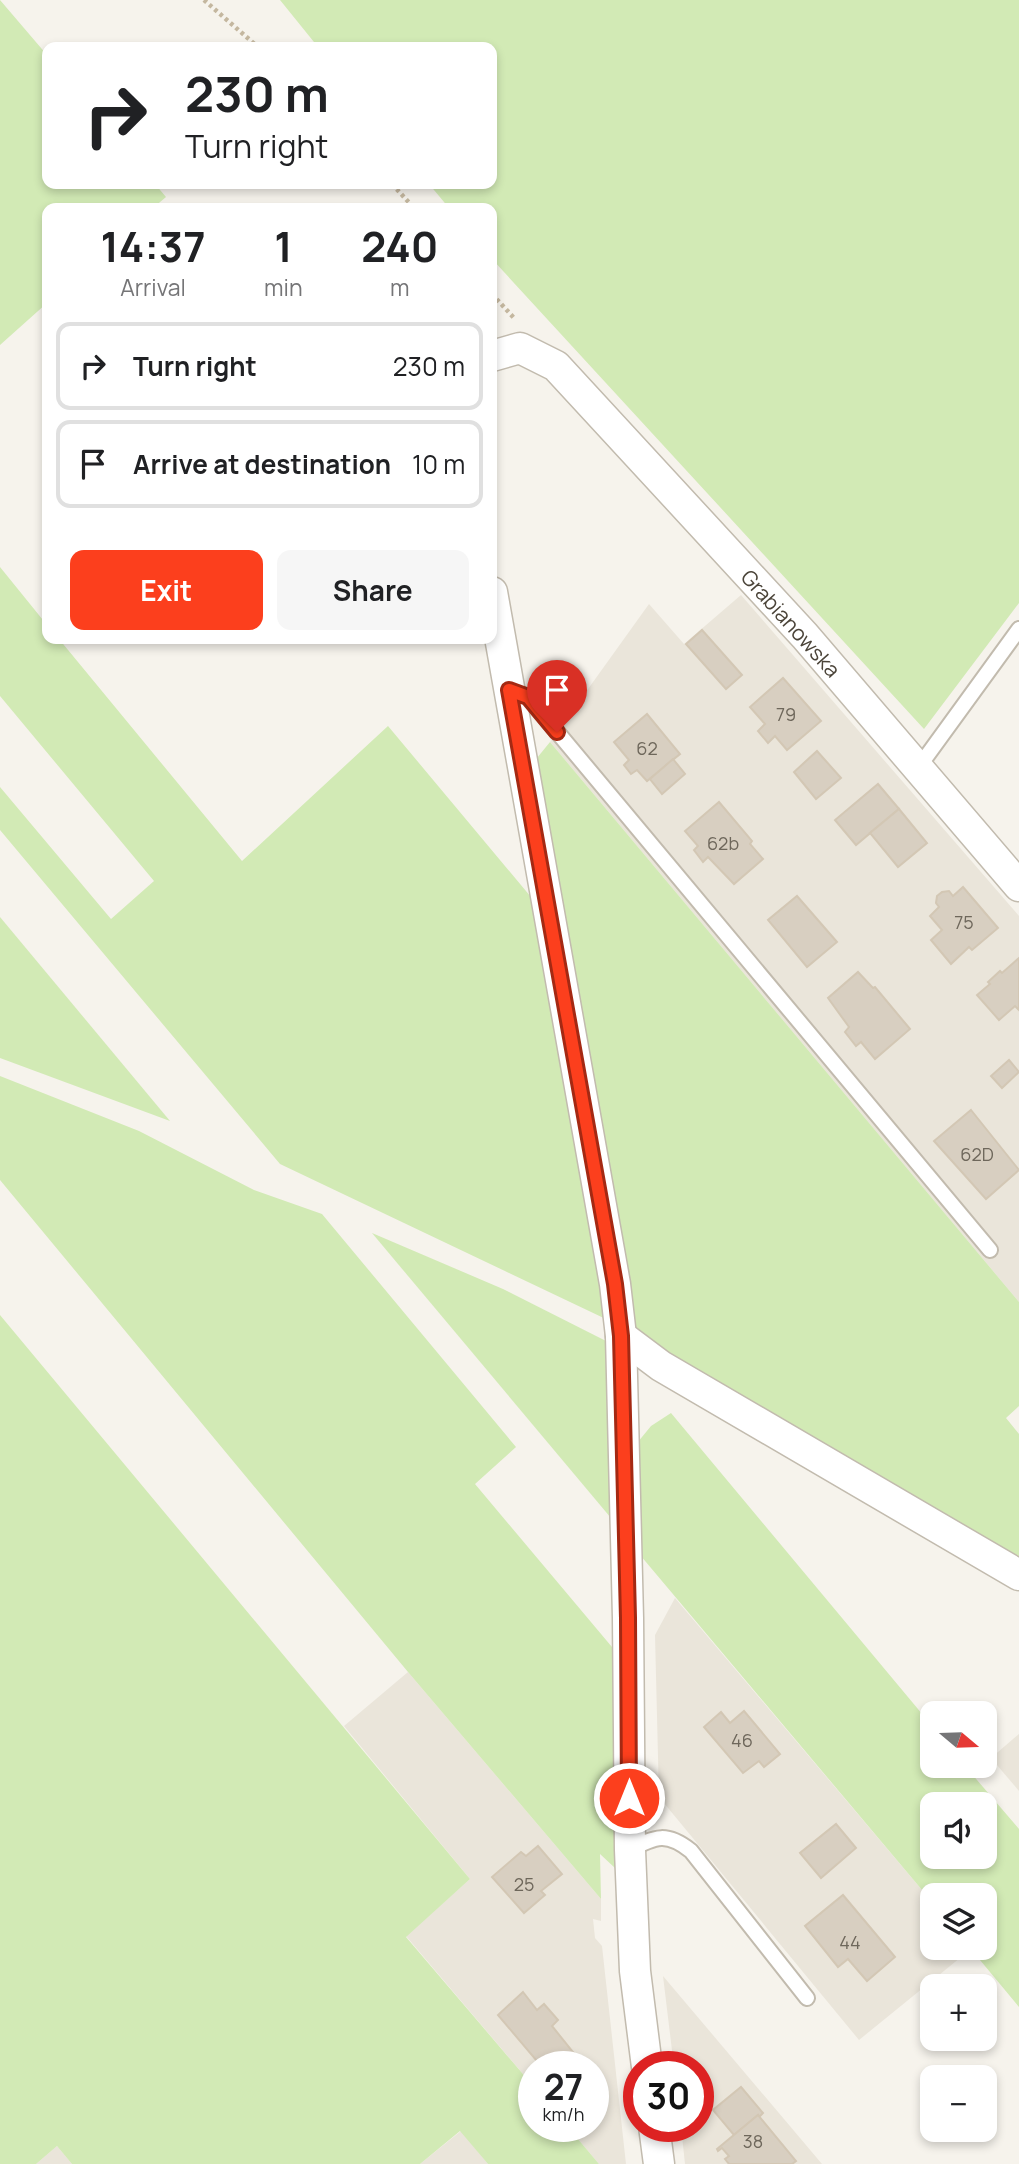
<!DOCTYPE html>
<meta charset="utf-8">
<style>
:root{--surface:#fff;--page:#f6f6f6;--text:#202124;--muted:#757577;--line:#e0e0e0;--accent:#fc3f1d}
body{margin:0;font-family:Manrope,sans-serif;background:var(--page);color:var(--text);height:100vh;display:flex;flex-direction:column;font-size:26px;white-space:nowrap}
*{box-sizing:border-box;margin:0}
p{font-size:23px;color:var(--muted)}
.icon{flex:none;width:38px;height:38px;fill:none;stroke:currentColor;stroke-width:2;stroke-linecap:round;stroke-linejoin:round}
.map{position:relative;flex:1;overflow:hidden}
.drawer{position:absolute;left:42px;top:203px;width:455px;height:441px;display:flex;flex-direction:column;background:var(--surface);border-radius:14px;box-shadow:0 4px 10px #0003}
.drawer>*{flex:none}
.banner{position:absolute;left:42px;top:42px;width:455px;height:147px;border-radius:14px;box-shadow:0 4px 10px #0003;background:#fff;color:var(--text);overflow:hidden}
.needle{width:46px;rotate:109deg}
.fabs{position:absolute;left:920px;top:1701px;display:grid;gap:14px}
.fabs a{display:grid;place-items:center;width:77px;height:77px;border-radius:14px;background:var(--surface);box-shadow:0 4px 10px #0003;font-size:35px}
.speed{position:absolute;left:518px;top:2051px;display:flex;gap:14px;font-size:35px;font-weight:700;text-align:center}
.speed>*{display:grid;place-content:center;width:91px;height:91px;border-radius:50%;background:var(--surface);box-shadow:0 4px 10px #0003;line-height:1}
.speed small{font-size:18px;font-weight:400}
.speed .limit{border:10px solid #d22;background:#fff;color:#111}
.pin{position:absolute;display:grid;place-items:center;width:60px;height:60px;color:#fff;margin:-72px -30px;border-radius:50% 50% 50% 0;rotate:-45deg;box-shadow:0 0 7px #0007}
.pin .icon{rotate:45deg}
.me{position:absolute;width:77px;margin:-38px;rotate:0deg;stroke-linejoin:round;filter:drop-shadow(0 0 5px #0008)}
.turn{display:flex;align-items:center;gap:24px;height:147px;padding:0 28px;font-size:32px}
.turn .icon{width:91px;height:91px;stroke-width:2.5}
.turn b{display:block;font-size:49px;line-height:60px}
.eta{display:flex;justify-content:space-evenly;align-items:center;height:119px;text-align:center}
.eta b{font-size:42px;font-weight:700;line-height:49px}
.action{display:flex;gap:14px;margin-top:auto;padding:14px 28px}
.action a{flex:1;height:80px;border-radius:14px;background:var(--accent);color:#fff;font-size:28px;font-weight:700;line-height:80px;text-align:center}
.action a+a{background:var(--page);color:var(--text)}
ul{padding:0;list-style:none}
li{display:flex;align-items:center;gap:21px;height:88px;margin:0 14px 10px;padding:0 14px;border:4px solid var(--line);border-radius:14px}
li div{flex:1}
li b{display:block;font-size:26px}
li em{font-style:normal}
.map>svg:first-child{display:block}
.residential{fill:#eae5da}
.green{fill:#d2eab5;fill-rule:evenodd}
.building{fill:#d8cfc1;stroke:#d3c7b4;stroke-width:2}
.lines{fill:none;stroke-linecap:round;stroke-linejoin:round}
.lane-casing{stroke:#c2bbae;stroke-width:18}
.street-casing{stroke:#c2bbae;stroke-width:33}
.path{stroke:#c4b79f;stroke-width:4.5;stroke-dasharray:3.5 3.5;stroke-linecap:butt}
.lane{stroke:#fff;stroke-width:14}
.street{stroke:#fff;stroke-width:30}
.route-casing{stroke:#a42913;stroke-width:18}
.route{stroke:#fc3f1d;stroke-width:12}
.labels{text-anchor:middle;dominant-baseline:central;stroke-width:7;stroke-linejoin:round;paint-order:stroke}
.number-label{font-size:18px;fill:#6e675b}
.street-label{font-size:21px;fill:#4b4439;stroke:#fff}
</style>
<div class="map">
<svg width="1019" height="2164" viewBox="0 0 1019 2164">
<rect width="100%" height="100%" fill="#f6f3ec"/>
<!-- residential -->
<g class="residential">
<polygon points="741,595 1019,916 1019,1302 550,742 649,604 684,644"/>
<polygon points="675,1598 933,1903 933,1948 971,1949 859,2040 659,1797 655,1635"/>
<polygon points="408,1672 601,1899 601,1921 593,1919 595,1938 602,1946 626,2164 599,2164 567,2126 593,2126 593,2067 534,2067 534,2087 406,1936 470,1879 344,1726"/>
<polygon points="1019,1734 1019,1791 991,1758"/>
<polygon points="663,1976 822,2164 685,2164 681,2126 698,2126 698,2067 674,2067"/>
<polygon points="461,2131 488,2164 420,2164"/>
<polygon points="57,2146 72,2164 36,2164"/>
</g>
<!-- green -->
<g class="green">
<polygon points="0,0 47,55 47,184 155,184 166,197 153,208 47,208 47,303 0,345"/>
<polygon points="280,0 1019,0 1019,603 924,729 492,259 492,208 449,208 429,184 492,184 492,47 318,47"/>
<polygon points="0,567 47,625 47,639 59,639 242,861 388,726 541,909 610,1321 280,1164 0,830 0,787 111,919 154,881 0,696"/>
<polygon points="550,742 1019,1302 1019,1406 1006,1418 1019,1434 1019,1560 635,1333 528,769"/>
<polygon points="0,917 170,1121 0,1058"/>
<polygon points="0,1076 139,1131 254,1190 322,1214 516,1447 475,1484 617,1653 615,1868 600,1854 601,1899 408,1672 0,1180"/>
<polygon points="372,1233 503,1289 608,1342 616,1524"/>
<polygon points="0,1315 470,1879 406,1937 534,2087 534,2126 567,2126 599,2164 488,2164 460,2131 420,2164 72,2164 57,2146 36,2164 0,2164"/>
<path d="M671,1413l262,314v39h32l54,63v178l-49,-59h15v-53h-52v8l-298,-354 -2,-101 18,-22zM933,1804h52v53h-52z"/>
</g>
<!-- building -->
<g class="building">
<polygon points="702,630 742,675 726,689 686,644"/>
<polygon points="783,678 821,721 787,750 775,736 768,743 758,731 765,724 750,707"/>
<polygon points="647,714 680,754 647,781 637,770 631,774 624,765 629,760 614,742"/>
<polygon points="817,751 841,778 816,799 794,772"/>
<polygon points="673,759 685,774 662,794 650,779"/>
<polygon points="878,784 899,809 856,845 835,820"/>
<polygon points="719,802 752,841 750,844 763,859 734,884 708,857 703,862 694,850 698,846 685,831"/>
<polygon points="899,809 927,843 898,867 870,833"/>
<polygon points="963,887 998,928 972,950 969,947 951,964 931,940 942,930 930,916 939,907 936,903 937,896 942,892 949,891 953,896"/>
<polygon points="797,896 837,942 807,967 768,920"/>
<polygon points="1019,958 1019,1010 1015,1006 999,1020 977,995 990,984 988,982 1000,971 1002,973"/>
<polygon points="858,972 873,988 875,987 910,1029 875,1059 861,1042 856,1046 845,1032 849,1027 828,998"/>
<polygon points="1009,1060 1019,1072 1002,1088 991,1076"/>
<polygon points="971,1110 1019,1170 986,1199 934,1141"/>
<polygon points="744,1711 780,1754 764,1767 759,1761 743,1773 704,1727 721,1712 730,1723"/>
<polygon points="836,1824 856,1848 821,1878 800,1853"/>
<polygon points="538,1846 562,1874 541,1891 545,1895 524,1913 492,1877 521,1852 526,1856"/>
<polygon points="843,1895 895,1957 867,1981 848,1959 838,1967 805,1926"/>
<polygon points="523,1992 537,2010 544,2004 558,2020 552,2026 585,2067 542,2067 498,2015"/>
<polygon points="741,2087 763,2113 759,2117 758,2115 734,2135 713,2110"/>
<polygon points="758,2115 796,2161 792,2164 729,2164 725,2159 729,2156 722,2148 718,2151 717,2149"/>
</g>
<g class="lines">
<defs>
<g id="lane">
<polyline points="509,690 528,697 990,1250"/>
<polyline points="918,768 1019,629"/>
<path d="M630,1850c26,-14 37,-18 61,1l116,147"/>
</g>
<g id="street">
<polyline points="492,356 520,348 556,366 805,636 1019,886"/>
<polyline points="492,592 615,1284 621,1336 628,1618 630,1850 635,1971 647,2067"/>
<polyline points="621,1336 661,1366 1019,1575"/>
<polyline points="654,2126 659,2164"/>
</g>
</defs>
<!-- lane casing -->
<use href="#lane" class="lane-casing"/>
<!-- street casing -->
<use href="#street" class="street-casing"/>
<!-- path -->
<g class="path">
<polyline points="204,0 258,47"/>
<polyline points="392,184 414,208"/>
<polyline points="492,294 514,318"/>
</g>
<!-- lane -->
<use href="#lane" class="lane"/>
<!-- street -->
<use href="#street" class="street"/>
</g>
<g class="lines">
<defs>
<polyline id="route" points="557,732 528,697 509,690 615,1284 621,1336 628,1618 629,1798"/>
</defs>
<!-- route casing -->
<use href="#route" class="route-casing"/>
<!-- route -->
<use href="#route" class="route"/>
</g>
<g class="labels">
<!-- number labels -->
<g class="number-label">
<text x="786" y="714">79</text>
<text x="647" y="748">62</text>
<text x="723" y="843">62b</text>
<text x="964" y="922">75</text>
<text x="977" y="1154">62D</text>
<text x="742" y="1740">46</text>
<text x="524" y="1884">25</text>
<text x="850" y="1942">44</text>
<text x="753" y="2141">38</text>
</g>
<!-- street labels -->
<g class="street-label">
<text transform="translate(791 623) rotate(48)">Grabianowska</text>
</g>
</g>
</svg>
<div class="fabs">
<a><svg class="needle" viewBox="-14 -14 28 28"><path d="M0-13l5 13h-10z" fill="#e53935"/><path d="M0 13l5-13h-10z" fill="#757577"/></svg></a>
<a><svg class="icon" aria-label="sound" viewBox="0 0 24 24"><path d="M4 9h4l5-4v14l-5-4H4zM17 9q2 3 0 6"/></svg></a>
<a><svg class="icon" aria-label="layers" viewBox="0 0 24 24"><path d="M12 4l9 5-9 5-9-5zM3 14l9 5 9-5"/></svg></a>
<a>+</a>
<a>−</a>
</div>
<div class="speed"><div>27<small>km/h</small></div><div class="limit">30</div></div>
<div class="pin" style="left:557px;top:732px;background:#d93025"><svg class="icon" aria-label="arrive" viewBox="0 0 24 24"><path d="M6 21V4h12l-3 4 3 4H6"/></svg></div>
<svg class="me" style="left:629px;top:1798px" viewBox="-20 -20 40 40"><circle r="17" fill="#fc3f1d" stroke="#fff" stroke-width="3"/><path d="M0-11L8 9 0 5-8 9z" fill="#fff"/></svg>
<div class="banner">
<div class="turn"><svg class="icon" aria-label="right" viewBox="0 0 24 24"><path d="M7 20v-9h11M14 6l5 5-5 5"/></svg><div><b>230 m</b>Turn right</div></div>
</div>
<section class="drawer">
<div class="eta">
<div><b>14:37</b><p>Arrival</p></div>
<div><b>1</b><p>min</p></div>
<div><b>240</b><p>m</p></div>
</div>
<ul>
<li><svg class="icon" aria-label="right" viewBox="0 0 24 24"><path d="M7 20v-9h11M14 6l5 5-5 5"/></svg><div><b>Turn right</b></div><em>230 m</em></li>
<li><svg class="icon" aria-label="arrive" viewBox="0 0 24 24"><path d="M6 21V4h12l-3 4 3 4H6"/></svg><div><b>Arrive at destination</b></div><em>10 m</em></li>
</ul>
<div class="action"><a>Exit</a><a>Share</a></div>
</section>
</div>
